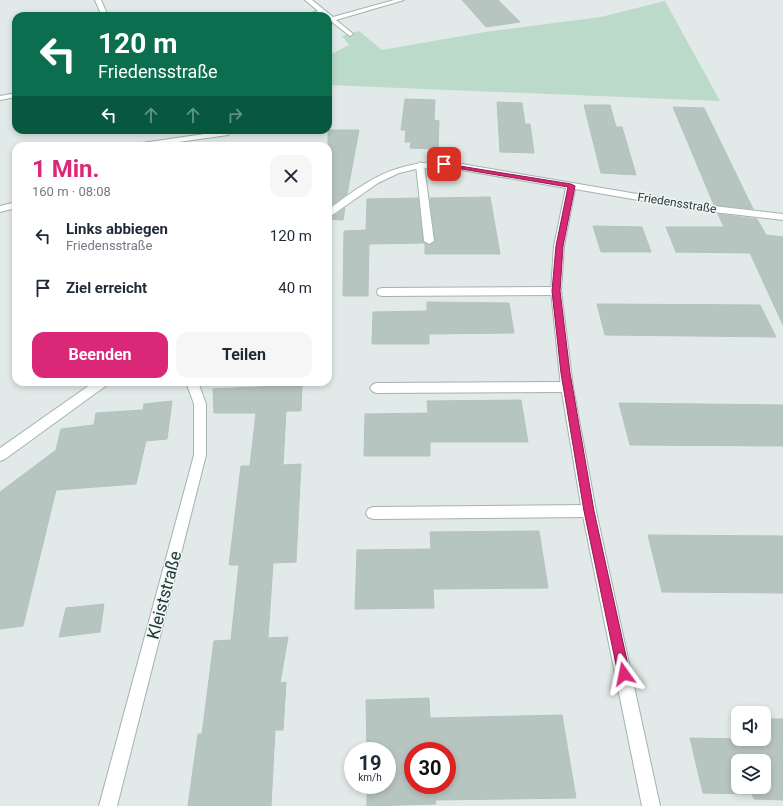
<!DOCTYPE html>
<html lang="de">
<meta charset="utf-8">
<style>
:root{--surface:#fff;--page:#f6f6f7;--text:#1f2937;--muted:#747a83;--accent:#db2777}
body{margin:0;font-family:Roboto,sans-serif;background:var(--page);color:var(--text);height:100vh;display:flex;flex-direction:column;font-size:15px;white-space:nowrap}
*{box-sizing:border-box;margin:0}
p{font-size:13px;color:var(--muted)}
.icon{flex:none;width:22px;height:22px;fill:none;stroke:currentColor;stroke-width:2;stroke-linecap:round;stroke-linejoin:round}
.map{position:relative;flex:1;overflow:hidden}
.panel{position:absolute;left:12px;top:142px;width:320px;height:244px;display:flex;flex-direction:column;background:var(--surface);border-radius:12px;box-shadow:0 2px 6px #0003}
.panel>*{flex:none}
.guide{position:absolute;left:12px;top:12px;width:320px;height:122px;border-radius:12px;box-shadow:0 2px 6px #0003;background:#0b6e4f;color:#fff;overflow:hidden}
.fabs{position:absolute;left:731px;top:706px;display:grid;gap:8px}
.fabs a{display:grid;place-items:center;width:40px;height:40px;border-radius:8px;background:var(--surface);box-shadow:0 2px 6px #0003;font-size:20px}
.speed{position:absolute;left:344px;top:742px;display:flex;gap:8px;font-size:20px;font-weight:700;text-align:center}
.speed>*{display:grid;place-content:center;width:52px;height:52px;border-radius:50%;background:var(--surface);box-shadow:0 2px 6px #0003;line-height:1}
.speed small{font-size:10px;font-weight:400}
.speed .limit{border:6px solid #d22;background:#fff;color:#111}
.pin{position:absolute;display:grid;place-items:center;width:34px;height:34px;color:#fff;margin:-17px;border-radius:8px;box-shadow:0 2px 6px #0006}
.me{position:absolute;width:44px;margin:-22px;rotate:348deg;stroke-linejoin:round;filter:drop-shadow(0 0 3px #0008)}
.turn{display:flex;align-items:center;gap:14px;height:84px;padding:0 20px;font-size:18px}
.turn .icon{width:52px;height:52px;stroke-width:2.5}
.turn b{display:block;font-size:28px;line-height:34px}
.lanes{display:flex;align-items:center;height:38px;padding:0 20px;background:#0003;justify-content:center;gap:20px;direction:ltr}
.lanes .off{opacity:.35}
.round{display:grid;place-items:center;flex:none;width:42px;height:42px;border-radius:12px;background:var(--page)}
.overview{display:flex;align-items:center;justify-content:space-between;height:68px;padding:0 20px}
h1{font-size:24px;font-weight:700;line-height:30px;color:var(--accent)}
.action{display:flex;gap:8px;margin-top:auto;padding:8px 20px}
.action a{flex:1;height:46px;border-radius:12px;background:var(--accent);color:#fff;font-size:16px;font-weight:700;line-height:46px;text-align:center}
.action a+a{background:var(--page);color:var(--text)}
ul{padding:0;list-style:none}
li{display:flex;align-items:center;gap:12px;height:52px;padding:0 20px}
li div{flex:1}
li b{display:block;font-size:15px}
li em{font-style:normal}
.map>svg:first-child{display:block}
.green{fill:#bcdaca}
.building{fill:#b7c5c1;stroke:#b4c3c0;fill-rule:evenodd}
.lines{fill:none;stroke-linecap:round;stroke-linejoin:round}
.lane-casing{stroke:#a4b2b0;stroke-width:2}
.street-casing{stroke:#a4b2b0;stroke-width:2}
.lane{fill:#fff;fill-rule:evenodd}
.street{fill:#fff;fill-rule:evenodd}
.route{fill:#db2777;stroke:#8e194d}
.labels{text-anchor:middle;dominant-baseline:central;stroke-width:3;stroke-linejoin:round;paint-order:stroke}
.far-street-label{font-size:12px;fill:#233a38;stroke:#f1f7f5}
.near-street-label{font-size:17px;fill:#233a38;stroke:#f1f7f5}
</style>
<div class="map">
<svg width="783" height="806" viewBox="0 0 783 806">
<rect width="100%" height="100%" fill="#e1eae8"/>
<!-- green -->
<polygon class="green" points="665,1 720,101 328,85 328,56 349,45 342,36 359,31 382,50 485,32 601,17"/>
<!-- building -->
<g class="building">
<polygon points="462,0 498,0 520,22 486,27"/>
<polygon points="405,99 435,100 434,120 439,121 438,149 410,148 411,142 405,142 406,130 401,130"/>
<polygon points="497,102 522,103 525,124 530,124 534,153 500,152"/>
<polygon points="584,105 610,105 616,127 622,127 636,175 601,173"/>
<polygon points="673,107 704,108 753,209 714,205"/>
<polygon points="328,130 359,130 347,194 328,208"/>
<polygon points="490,197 500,254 425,254 425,243 369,244 368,296 343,296 344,231 366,230 367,199 418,198 423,241 430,245 435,241 430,198"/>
<polygon points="345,208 343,220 329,219"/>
<polygon points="718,214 757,219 766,235 783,237 783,325 750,253 676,252 666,227 724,227"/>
<polygon points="593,226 642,227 651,252 601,252"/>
<polygon points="427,302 509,303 514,333 429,334 429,344 372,344 373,312 427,311"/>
<polygon points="597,304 760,305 776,337 605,335"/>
<polygon points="302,385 301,411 286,411 283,465 301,464 296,562 273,563 268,638 288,637 280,683 286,682 283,730 275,730 271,806 188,806 198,734 202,734 214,641 231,640 239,565 229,565 241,466 250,466 256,413 214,413 213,389"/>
<polygon points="521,400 528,442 430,442 430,456 364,456 365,414 428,413 427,401"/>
<polygon points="172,401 167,439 146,441 136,484 56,490 23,626 0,629 0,492 56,450 61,429 94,425 96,413 143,410 144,404"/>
<polygon points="619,403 783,405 783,446 630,445"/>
<polygon points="539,531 548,588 433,589 434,608 355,609 357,550 431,549 430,532"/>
<polygon points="648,535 783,536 783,593 662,592"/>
<polygon points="104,604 100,632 59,637 66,608"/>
<path d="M429,698l1,20 132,-3 14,83 -141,2 1,4 -69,2v-21h20v-34h-20l-1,-51zM413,751h34v34h-34z"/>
<path d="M731,718h7v21h26v-20h19v81l-29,-1 -2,-5 -49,-1 -13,-55 47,1zM738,761h26v26h-26z"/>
</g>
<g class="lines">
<defs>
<g id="lane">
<polygon points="225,131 229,133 228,135 150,146 131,146 135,144"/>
<polygon points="420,162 424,165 434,241 429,244 424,241 416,165"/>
<polygon points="556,287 560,288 561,291 560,294 556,295 382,296 378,295 377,292 378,289 382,288"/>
<polygon points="567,382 571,384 573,387 571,390 567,392 376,393 372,391 370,388 372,385 376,383"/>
<polygon points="589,505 594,507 596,511 594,515 589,517 373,519 368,517 366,513 368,509 373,507"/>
</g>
<g id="street">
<polygon points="95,0 101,0 108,16 102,16"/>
<polygon points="305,0 312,0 333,17 394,0 404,0 336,20 352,33 353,34 350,36 328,19 328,16 322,14 304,16 318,11"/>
<polygon points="16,93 16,97 0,100 0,96"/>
<path d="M444,161l252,43 87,10v6l-87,-10 -121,-21 -11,57 -3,45 12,96 23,124 64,295h-18l-60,-295 -21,-124 -10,-96 3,-45 12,-58 -122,-21 -28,2 -17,4 -21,10 -50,35v-8c24,-18 48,-37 79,-44 12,-3 24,-4 37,-5z"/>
<polygon points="16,202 16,208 0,212 0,206"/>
<polygon points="94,382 109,382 107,385 5,459 0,461 0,448"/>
<polygon points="186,382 198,382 206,404 206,455 117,806 99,806 194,455 194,404"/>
</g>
</defs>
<!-- lane casing -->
<use href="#lane" class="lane-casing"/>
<!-- street casing -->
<use href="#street" class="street-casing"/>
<!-- lane -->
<use href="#lane" class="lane"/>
<!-- street -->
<use href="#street" class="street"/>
</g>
<!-- route -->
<polygon class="route" points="441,163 571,184 575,186 563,246 560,291 570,373 594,511 630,674 628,678 624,680 620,678 618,674 584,511 561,373 552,291 556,246 568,187 444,166 441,166"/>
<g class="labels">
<!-- far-street labels -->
<g class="far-street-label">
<text transform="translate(677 203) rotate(9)">Friedensstraße</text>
</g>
<!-- near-street labels -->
<g class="near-street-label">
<text transform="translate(164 595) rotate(-75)">Kleiststraße</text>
</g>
</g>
</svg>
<div class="fabs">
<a><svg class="icon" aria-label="sound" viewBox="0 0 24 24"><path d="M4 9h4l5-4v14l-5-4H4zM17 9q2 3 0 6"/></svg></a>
<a><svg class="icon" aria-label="layers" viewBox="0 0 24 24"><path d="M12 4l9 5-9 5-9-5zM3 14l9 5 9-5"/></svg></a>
</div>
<div class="speed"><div>19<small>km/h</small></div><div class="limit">30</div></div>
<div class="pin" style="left:444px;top:164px;background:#d93025"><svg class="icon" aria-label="arrive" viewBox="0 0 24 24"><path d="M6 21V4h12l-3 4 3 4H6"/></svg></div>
<svg class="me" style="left:624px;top:674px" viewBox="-20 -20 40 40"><path d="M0-17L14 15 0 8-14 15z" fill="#db2777" stroke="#fff" stroke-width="4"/></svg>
<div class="guide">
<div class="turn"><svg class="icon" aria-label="left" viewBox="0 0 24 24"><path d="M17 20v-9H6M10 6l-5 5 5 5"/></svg><div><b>120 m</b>Friedensstraße</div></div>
<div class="lanes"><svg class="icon" aria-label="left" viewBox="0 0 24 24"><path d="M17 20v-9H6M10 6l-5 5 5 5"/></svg><svg class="icon off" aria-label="ahead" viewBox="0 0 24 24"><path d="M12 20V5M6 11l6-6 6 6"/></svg><svg class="icon off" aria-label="ahead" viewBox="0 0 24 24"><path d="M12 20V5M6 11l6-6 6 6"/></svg><svg class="icon off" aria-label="right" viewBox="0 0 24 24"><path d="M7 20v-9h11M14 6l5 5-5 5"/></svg></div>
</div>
<section class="panel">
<div class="overview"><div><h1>1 Min.</h1><p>160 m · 08:08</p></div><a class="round"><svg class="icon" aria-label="close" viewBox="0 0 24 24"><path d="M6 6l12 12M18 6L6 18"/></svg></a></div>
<ul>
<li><svg class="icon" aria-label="left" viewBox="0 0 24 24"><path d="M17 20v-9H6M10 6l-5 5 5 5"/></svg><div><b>Links abbiegen</b><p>Friedensstraße</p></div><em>120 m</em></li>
<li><svg class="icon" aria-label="arrive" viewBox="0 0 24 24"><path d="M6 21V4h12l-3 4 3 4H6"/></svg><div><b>Ziel erreicht</b></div><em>40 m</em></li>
</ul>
<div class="action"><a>Beenden</a><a>Teilen</a></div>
</section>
</div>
